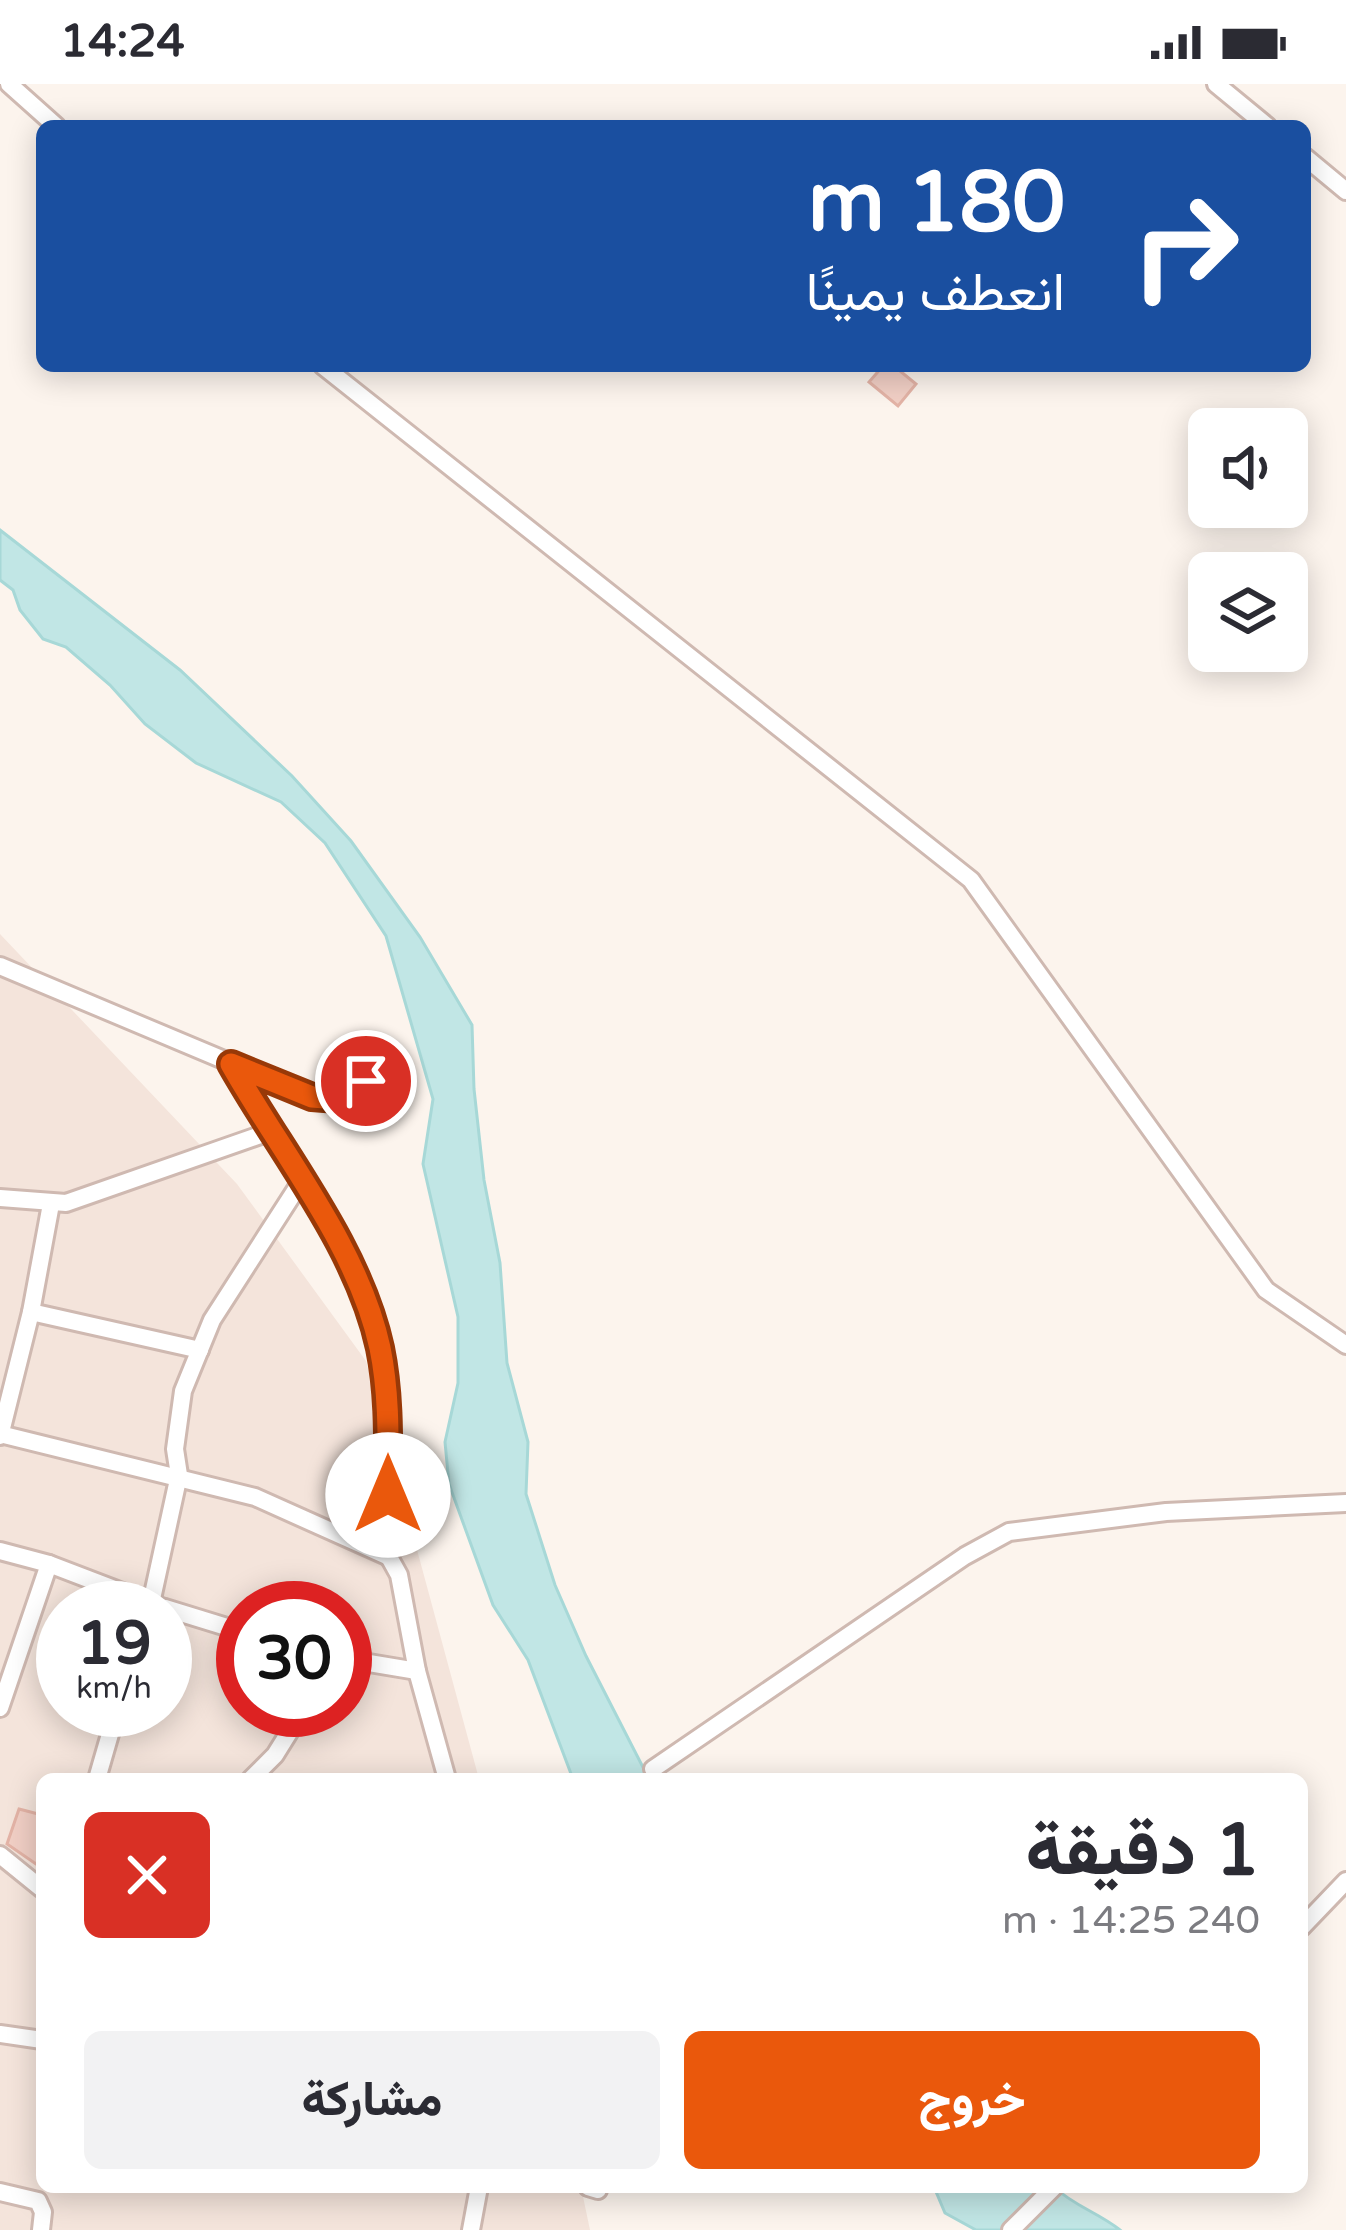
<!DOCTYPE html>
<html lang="ar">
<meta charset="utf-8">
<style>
:root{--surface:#fff;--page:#f2f2f3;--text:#2b2b33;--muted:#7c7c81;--accent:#ea580c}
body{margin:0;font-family:"Varela Round",Vazirmatn,sans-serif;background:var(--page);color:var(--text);direction:rtl;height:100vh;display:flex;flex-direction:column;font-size:45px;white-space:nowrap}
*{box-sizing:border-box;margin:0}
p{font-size:39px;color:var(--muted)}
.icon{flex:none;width:66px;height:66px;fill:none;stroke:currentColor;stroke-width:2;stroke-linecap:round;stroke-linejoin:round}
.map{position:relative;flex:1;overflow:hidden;direction:ltr}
.sheet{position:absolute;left:36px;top:1689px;width:1272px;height:420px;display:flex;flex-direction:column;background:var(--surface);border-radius:18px;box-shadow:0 6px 30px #0003;direction:rtl}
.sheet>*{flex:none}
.guide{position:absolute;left:36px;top:36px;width:1275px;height:252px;border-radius:18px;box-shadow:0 6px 30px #0003;direction:rtl;background:#1a4fa0;color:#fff;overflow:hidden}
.fabs{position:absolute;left:1188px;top:324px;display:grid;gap:24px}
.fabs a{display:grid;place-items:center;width:120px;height:120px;border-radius:18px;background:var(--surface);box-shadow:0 6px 30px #0003;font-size:60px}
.speed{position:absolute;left:36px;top:1497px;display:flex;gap:24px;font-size:60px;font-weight:700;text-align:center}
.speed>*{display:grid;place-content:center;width:156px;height:156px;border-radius:50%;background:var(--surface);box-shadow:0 6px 30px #0003;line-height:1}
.speed small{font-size:30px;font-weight:400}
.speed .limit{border:18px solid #d22;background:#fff;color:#111}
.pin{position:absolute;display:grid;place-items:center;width:102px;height:102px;color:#fff;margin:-51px;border:6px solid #fff;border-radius:50%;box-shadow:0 3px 12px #0007}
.me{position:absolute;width:132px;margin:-66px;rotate:0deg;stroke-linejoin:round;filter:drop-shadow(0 0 9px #0008)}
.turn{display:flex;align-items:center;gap:42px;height:252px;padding:0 48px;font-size:54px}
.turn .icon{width:156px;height:156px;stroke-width:2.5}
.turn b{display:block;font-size:84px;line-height:102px}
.round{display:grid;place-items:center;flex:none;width:126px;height:126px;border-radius:18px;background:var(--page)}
.overview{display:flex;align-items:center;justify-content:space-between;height:204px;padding:0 48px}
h1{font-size:72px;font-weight:800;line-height:90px}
.button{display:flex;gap:24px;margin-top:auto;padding:24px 48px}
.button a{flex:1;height:138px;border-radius:18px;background:var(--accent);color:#fff;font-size:48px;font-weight:800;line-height:138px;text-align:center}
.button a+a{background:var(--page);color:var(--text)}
.status{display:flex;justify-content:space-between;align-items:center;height:84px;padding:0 60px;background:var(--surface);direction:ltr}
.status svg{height:33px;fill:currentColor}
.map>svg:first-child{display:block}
.residential{fill:#f4e4db;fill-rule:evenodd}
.water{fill:#c1e6e5;stroke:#a7d8d7;stroke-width:3}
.building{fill:#f1cfc5;stroke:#e3b3a6;stroke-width:3}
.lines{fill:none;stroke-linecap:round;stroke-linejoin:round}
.minor-casing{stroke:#cfb9b1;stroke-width:22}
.minor{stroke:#fff;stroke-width:16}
.route-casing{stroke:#983908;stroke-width:30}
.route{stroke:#ea580c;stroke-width:21}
</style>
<div class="status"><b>14:24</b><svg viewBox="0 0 49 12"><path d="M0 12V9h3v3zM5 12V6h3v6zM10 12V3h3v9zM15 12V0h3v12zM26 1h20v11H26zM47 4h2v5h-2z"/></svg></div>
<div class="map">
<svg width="1346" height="2146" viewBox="0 0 1346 2146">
<rect width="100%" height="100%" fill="#fcf4ed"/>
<!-- residential -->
<path class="residential" d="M0,850l237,250 129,177 113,418h-437v408h539l9,43h-590zM63,1524h102v102h-102zM243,1524h102v102h-102z"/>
<!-- water -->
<g class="water">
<polygon points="0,446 180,586 292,692 351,757 420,853 472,941 474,1005 484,1096 500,1179 507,1279 528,1358 526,1410 555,1501 586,1572 649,1695 573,1695 528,1576 493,1521 449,1400 445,1358 458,1299 458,1233 423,1080 433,1015 386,852 325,759 281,718 196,679 145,640 110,601 66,563 43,555 20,526 13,506 0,496"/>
<path d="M934,2103h120c20,19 45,26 66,43h-144l-31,-17z"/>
</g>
<!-- building -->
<g class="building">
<polygon points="883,282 894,282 916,300 898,322 869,298"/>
<polygon points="19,1725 42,1731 42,1772 36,1780 7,1760"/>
</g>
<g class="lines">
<defs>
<g id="minor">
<polyline points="9,0 56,42"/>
<polyline points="1216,0 1267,42"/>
<polyline points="1305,73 1346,107"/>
<polyline points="323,282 971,796 1266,1206 1346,1261"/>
<polyline points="0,882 312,1013 337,1015 396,979"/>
<path d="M231,979c51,92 125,179 149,284 15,67 8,141 9,210l10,18 18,96 30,108"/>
<polyline points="0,1114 66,1119 269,1048"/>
<polyline points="31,1228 200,1266"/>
<polyline points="0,1350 255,1413 389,1473"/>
<polyline points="0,1352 31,1228 51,1120"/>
<polyline points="0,1467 49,1480 164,1524"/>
<polyline points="150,1524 179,1391 175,1365 183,1307 212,1236 302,1096"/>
<polyline points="165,1524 243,1548"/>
<polyline points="345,1575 417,1587"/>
<polyline points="0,1624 49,1480"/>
<polyline points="653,1685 965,1472 1009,1448 1166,1428 1346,1419"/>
<polyline points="97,1695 117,1626"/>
<polyline points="251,1695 275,1671 303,1626"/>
<polyline points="0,1771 42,1805"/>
<polyline points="1302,1843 1346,1797"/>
<polyline points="0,1950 42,1956"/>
<polyline points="588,2103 598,2106"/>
<polyline points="0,2108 38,2117 43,2128 41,2146"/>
<polyline points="471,2146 479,2103"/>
<polyline points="1011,2146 1054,2103"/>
</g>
</defs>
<!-- minor casing -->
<use href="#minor" class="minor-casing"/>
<!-- minor -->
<use href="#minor" class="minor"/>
</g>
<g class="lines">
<defs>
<path id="route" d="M366,997l-29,18 -25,-2 -81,-33c50,89 127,182 149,284 10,49 8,98 8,147"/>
</defs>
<!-- route casing -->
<use href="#route" class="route-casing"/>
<!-- route -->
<use href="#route" class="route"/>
</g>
</svg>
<div class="fabs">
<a><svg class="icon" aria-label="sound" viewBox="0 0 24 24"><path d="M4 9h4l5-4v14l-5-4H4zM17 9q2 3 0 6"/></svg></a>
<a><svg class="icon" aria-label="layers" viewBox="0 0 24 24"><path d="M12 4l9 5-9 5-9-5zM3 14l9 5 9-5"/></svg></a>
</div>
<div class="speed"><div>19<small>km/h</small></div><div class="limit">30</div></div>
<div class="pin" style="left:366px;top:997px;background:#d93025"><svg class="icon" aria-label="arrive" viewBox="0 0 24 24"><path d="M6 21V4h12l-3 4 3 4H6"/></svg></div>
<svg class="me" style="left:388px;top:1411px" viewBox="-20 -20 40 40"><circle r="19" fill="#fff"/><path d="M0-13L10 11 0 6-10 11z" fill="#ea580c"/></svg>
<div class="guide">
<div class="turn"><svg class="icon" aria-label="right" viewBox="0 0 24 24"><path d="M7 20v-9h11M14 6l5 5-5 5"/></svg><div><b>180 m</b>انعطف يمينًا</div></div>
</div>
<section class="sheet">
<div class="overview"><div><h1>1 دقيقة</h1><p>240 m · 14:25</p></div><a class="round" style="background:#d93025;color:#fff"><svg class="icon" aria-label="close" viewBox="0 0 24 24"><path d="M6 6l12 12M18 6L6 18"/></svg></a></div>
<div class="button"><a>خروج</a><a>مشاركة</a></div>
</section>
</div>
